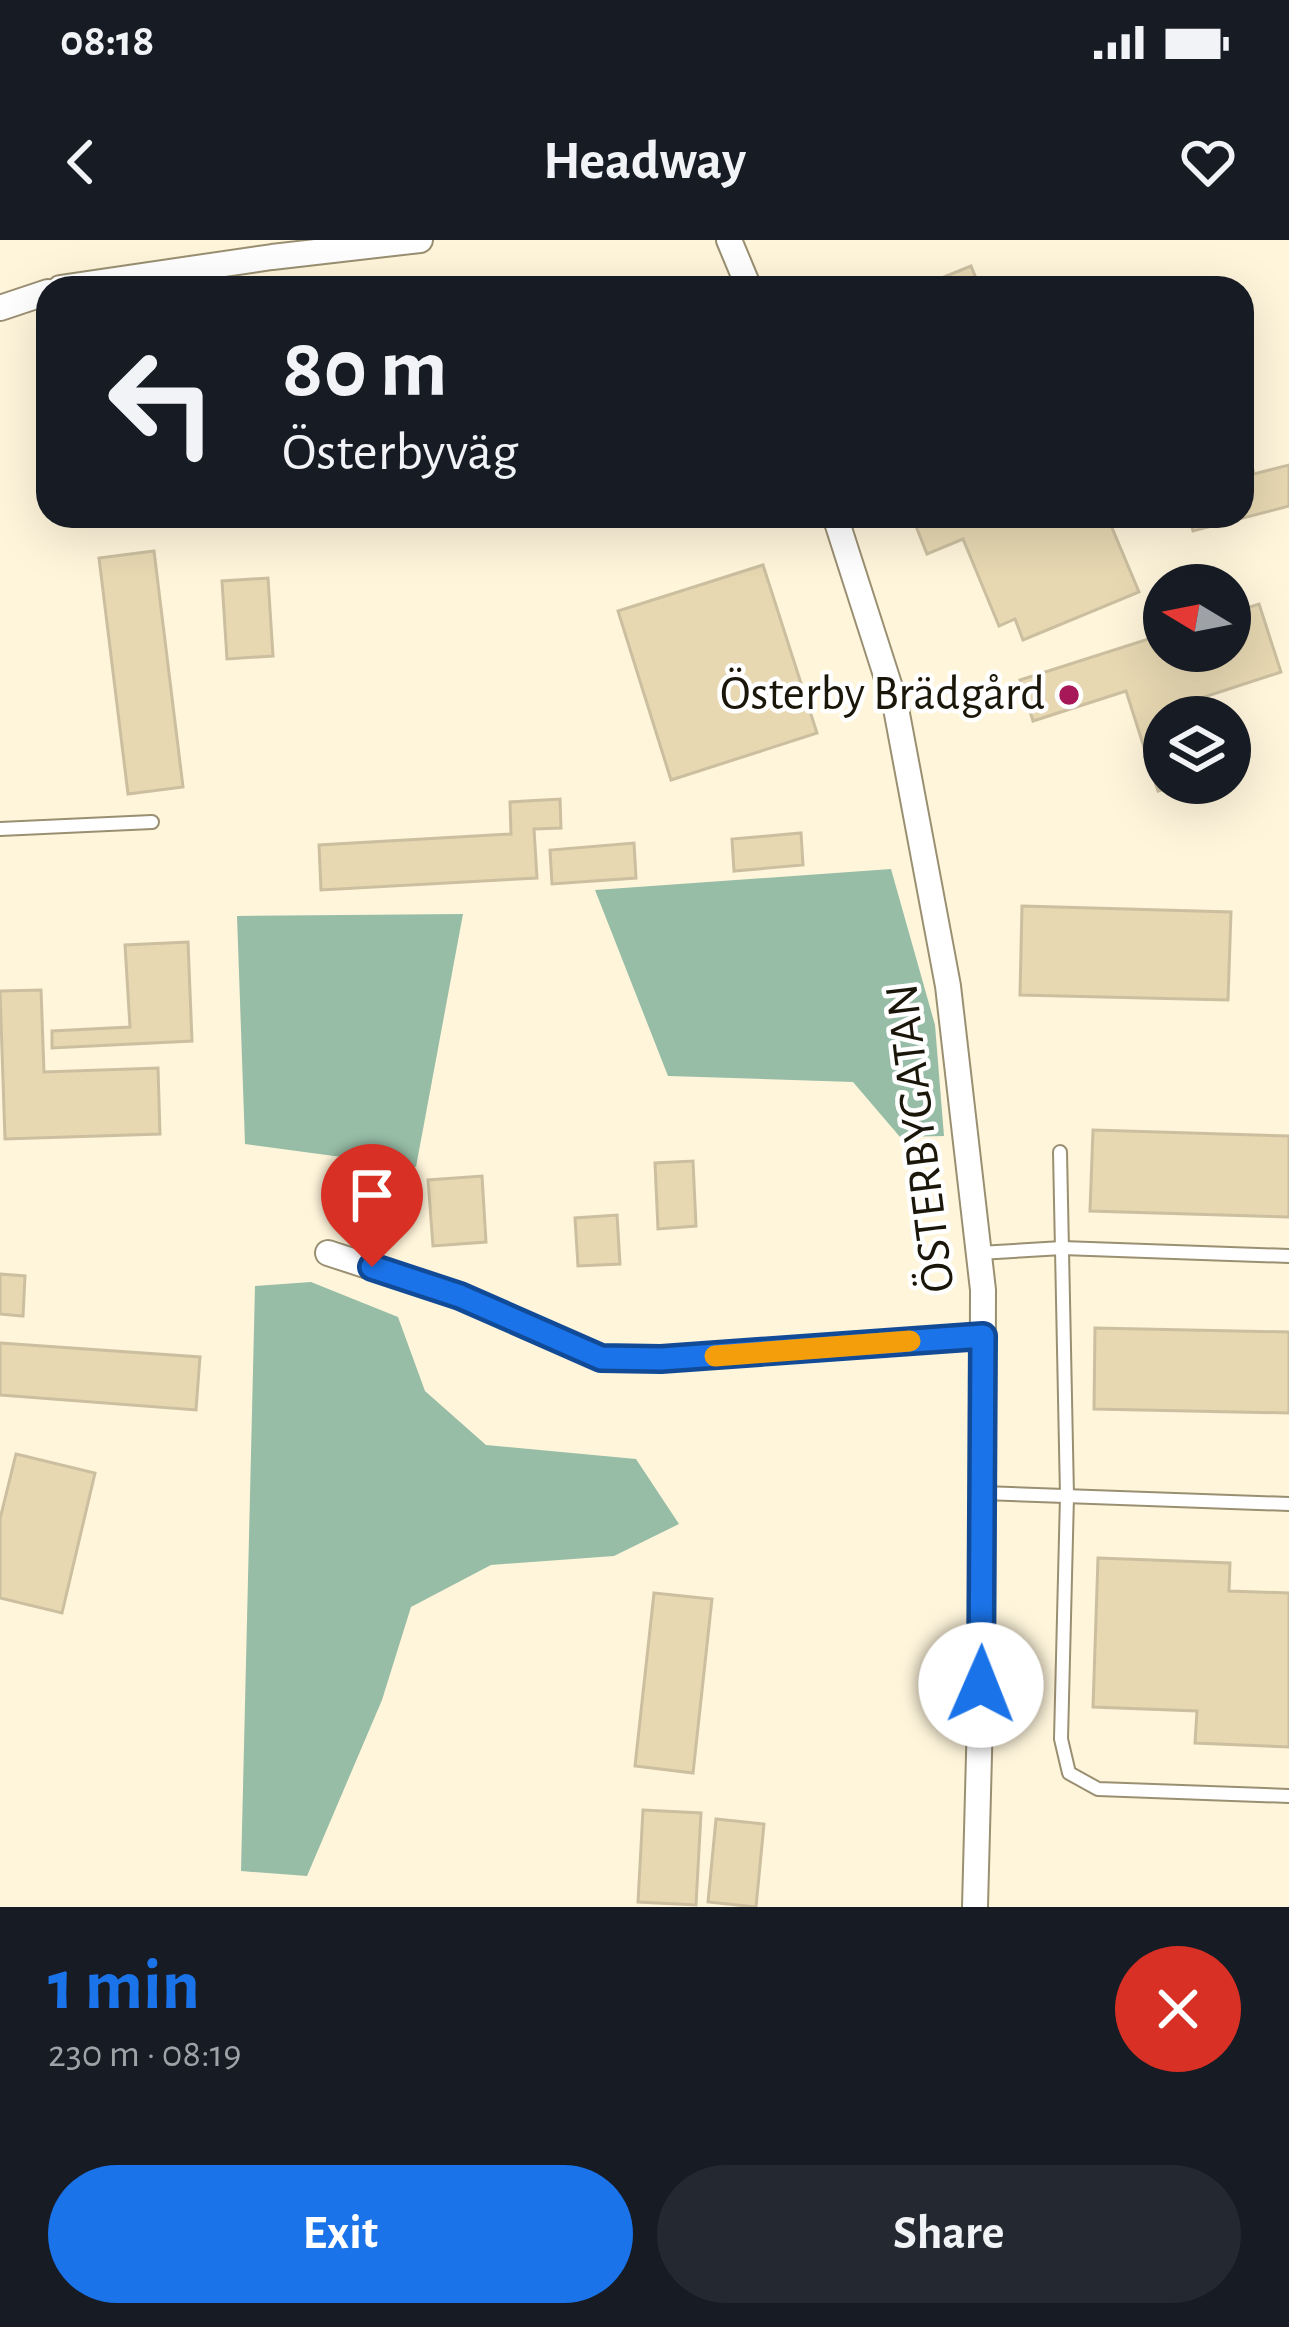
<!DOCTYPE html>
<meta charset="utf-8">
<style>
:root{--surface:#171b24;--page:#242831;--text:#f1f3f6;--muted:#9ea1a6;--accent:#1a73e8}
body{margin:0;font-family:"Alegreya Sans",sans-serif;background:var(--page);color:var(--text);height:100vh;display:flex;flex-direction:column;font-size:45px;white-space:nowrap}
*{box-sizing:border-box;margin:0}
p{font-size:39px;color:var(--muted)}
.icon{flex:none;width:66px;height:66px;fill:none;stroke:currentColor;stroke-width:2;stroke-linecap:round;stroke-linejoin:round}
.map{position:relative;height:1667px;overflow:hidden}
.drawer{display:flex;flex-direction:column;background:var(--surface);flex:1}
.drawer>*{flex:none}
.hud{position:absolute;left:36px;top:36px;width:1218px;height:252px;border-radius:36px;box-shadow:0 12px 48px #0002;background:#171b24;color:var(--text);overflow:hidden}
.needle{width:78px;rotate:280deg}
.fabs{position:absolute;left:1143px;top:324px;display:grid;gap:24px}
.fabs a{display:grid;place-items:center;width:108px;height:108px;border-radius:50%;background:var(--surface);box-shadow:0 12px 48px #0002;font-size:60px}
.pin{position:absolute;display:grid;place-items:center;width:102px;height:102px;color:#fff;margin:-123px -51px;border-radius:50% 50% 50% 0;rotate:-45deg;box-shadow:0 0 12px #0007}
.pin .icon{rotate:45deg}
.me{position:absolute;width:132px;margin:-66px;rotate:1deg;stroke-linejoin:round;filter:drop-shadow(0 0 9px #0008)}
.turn{display:flex;align-items:center;gap:42px;height:252px;padding:0 48px;font-size:54px}
.turn .icon{width:156px;height:156px;stroke-width:2.5}
.turn b{display:block;font-size:84px;line-height:102px}
.round{display:grid;place-items:center;flex:none;width:126px;height:126px;border-radius:63px;background:var(--page)}
.summary{display:flex;align-items:center;justify-content:space-between;height:204px;padding:0 48px}
h1{font-size:72px;font-weight:600;line-height:90px;color:var(--accent)}
.button{display:flex;gap:24px;margin-top:auto;padding:24px 48px}
.button a{flex:1;height:138px;border-radius:72px;background:var(--accent);color:#fff;font-size:48px;font-weight:600;line-height:138px;text-align:center}
.button a+a{background:var(--page);color:var(--text)}
.status{display:flex;justify-content:space-between;align-items:center;height:84px;padding:0 60px;background:var(--surface);direction:ltr}
.status svg{height:33px;fill:currentColor}
header{display:flex;justify-content:space-between;align-items:center;height:156px;padding:0 48px;background:var(--surface);font-size:54px;font-weight:600}
.map>svg:first-child{display:block}
.forest{fill:#97bda6}
.building{fill:#e7d8b2;stroke:#cbbfa0;stroke-width:3}
.lines{fill:none;stroke-linecap:round;stroke-linejoin:round}
.lane-casing{stroke:#9a8f71;stroke-width:16}
.street-casing{stroke:#9a8f71;stroke-width:28}
.lane{stroke:#fff;stroke-width:12}
.street{stroke:#fff;stroke-width:24}
.route-casing{stroke:#114b97;stroke-width:30}
.route{stroke:#1a73e8;stroke-width:21}
.slow{stroke:#f59e0b;stroke-width:21}
.poi-dot{fill:#a71858;stroke:#fff;stroke-width:4.5}
.labels{text-anchor:middle;dominant-baseline:central;stroke-width:9;stroke-linejoin:round;paint-order:stroke}
.poi-label{font-size:48px;fill:#1a160a;stroke:#fff;text-anchor:end}
.street-label{font-size:48px;fill:#1a160a;stroke:#fff}
</style>
<div class="status"><b>08:18</b><svg viewBox="0 0 49 12"><path d="M0 12V9h3v3zM5 12V6h3v6zM10 12V3h3v9zM15 12V0h3v12zM26 1h20v11H26zM47 4h2v5h-2z"/></svg></div>
<header><svg class="icon" aria-label="back" viewBox="0 0 24 24"><path d="M15 5l-7 7 7 7"/></svg>Headway<svg class="icon" aria-label="heart" viewBox="0 0 24 24"><path d="M12 20l-8-8c-3-5 5-10 8-4 3-6 11-1 8 4z"/></svg></header>
<div class="map">
<svg width="1289" height="1667" viewBox="0 0 1289 1667">
<rect width="100%" height="100%" fill="#fff5db"/>
<!-- forest -->
<g class="forest">
<polygon points="891,629 935,785 944,896 900,897 853,842 668,836 595,650"/>
<polygon points="463,674 416,927 245,904 237,676"/>
<polygon points="311,1042 398,1077 425,1151 486,1205 636,1219 679,1284 614,1316 491,1325 411,1367 382,1460 307,1636 241,1631 255,1046"/>
</g>
<!-- building -->
<g class="building">
<polygon points="971,26 980,48 917,48"/>
<polygon points="1242,189 1254,234 1289,225 1289,266 1193,291 1189,276 1242,276"/>
<polygon points="912,276 1107,276 1139,352 1023,400 1015,379 999,386 963,299 927,314"/>
<polygon points="154,311 183,547 128,554 99,318"/>
<polygon points="763,325 817,493 671,540 618,371"/>
<polygon points="268,338 273,416 227,419 222,341"/>
<polygon points="1259,364 1281,432 1198,459 1203,477 1164,477 1164,543 1182,543 1158,551 1126,451 1033,481 1020,440 1164,394 1164,411 1230,411 1230,373"/>
<polygon points="560,559 561,588 534,589 537,638 321,650 319,605 511,594 510,562"/>
<polygon points="801,593 803,625 734,631 732,599"/>
<polygon points="634,603 636,638 552,644 550,610"/>
<polygon points="1022,666 1231,672 1228,760 1020,755"/>
<polygon points="188,702 192,801 52,808 52,791 130,787 125,705"/>
<polygon points="41,750 44,832 158,828 160,894 5,899 0,751"/>
<polygon points="1093,890 1289,896 1289,977 1090,971"/>
<polygon points="693,921 696,986 658,989 655,923"/>
<polygon points="482,936 486,1002 433,1006 428,940"/>
<polygon points="617,975 620,1024 578,1026 575,978"/>
<polygon points="0,1034 25,1036 23,1076 0,1074"/>
<polygon points="1095,1088 1289,1092 1289,1173 1094,1169"/>
<polygon points="0,1103 200,1117 196,1170 0,1155"/>
<polygon points="16,1214 95,1233 62,1373 0,1358 0,1279"/>
<polygon points="1098,1318 1230,1323 1229,1351 1289,1353 1289,1507 1195,1503 1197,1471 1093,1467"/>
<polygon points="654,1353 712,1359 693,1533 635,1526"/>
<polygon points="643,1570 701,1573 696,1665 638,1662"/>
<polygon points="716,1579 764,1584 756,1667 708,1662"/>
</g>
<g class="lines">
<defs>
<g id="lane">
<polyline points="0,589 152,582"/>
<polyline points="1060,912 1067,1256 1061,1499 1069,1533 1098,1549 1289,1556"/>
<polyline points="979,1013 1062,1008 1289,1016"/>
<polyline points="983,1253 1289,1264"/>
</g>
<g id="street">
<polyline points="729,0 749,48"/>
<polyline points="60,48 272,17 420,0"/>
<polyline points="0,68 48,52"/>
<polyline points="835,276 895,463 948,746 983,1050 982,1401 975,1667"/>
<polyline points="328,1013 460,1056 601,1118 661,1119 984,1096"/>
</g>
</defs>
<!-- lane casing -->
<use href="#lane" class="lane-casing"/>
<!-- street casing -->
<use href="#street" class="street-casing"/>
<!-- lane -->
<use href="#lane" class="lane"/>
<!-- street -->
<use href="#street" class="street"/>
</g>
<g class="lines">
<defs>
<polyline id="route" points="372,1027 460,1056 601,1118 661,1119 983,1096 981,1445"/>
</defs>
<!-- route casing -->
<use href="#route" class="route-casing"/>
<!-- route -->
<use href="#route" class="route"/>
<!-- slow -->
<polyline class="slow" points="715,1116 910,1101"/>
</g>
<!-- markers -->
<circle class="poi-dot" cx="1069" cy="455" r="12"/>
<g class="labels">
<!-- poi labels -->
<g class="poi-label">
<text x="1045" y="455">Österby Brädgård</text>
</g>
<!-- street labels -->
<g class="street-label">
<text transform="translate(921 898) rotate(-97)">ÖSTERBYGATAN</text>
</g>
</g>
</svg>
<div class="fabs">
<a><svg class="needle" viewBox="-14 -14 28 28"><path d="M0-13l5 13h-10z" fill="#e53935"/><path d="M0 13l5-13h-10z" fill="#9ea1a6"/></svg></a>
<a><svg class="icon" aria-label="layers" viewBox="0 0 24 24"><path d="M12 4l9 5-9 5-9-5zM3 14l9 5 9-5"/></svg></a>
</div>
<div class="pin" style="left:372px;top:1027px;background:#d93025"><svg class="icon" aria-label="arrive" viewBox="0 0 24 24"><path d="M6 21V4h12l-3 4 3 4H6"/></svg></div>
<svg class="me" style="left:981px;top:1445px" viewBox="-20 -20 40 40"><circle r="19" fill="#fff"/><path d="M0-13L10 11 0 6-10 11z" fill="#1a73e8"/></svg>
<div class="hud">
<div class="turn"><svg class="icon" aria-label="left" viewBox="0 0 24 24"><path d="M17 20v-9H6M10 6l-5 5 5 5"/></svg><div><b>80 m</b>Österbyväg</div></div>
</div>
</div>
<section class="drawer">
<div class="summary"><div><h1>1 min</h1><p>230 m · 08:19</p></div><a class="round" style="background:#d93025;color:#fff"><svg class="icon" aria-label="close" viewBox="0 0 24 24"><path d="M6 6l12 12M18 6L6 18"/></svg></a></div>
<div class="button"><a>Exit</a><a>Share</a></div>
</section>
